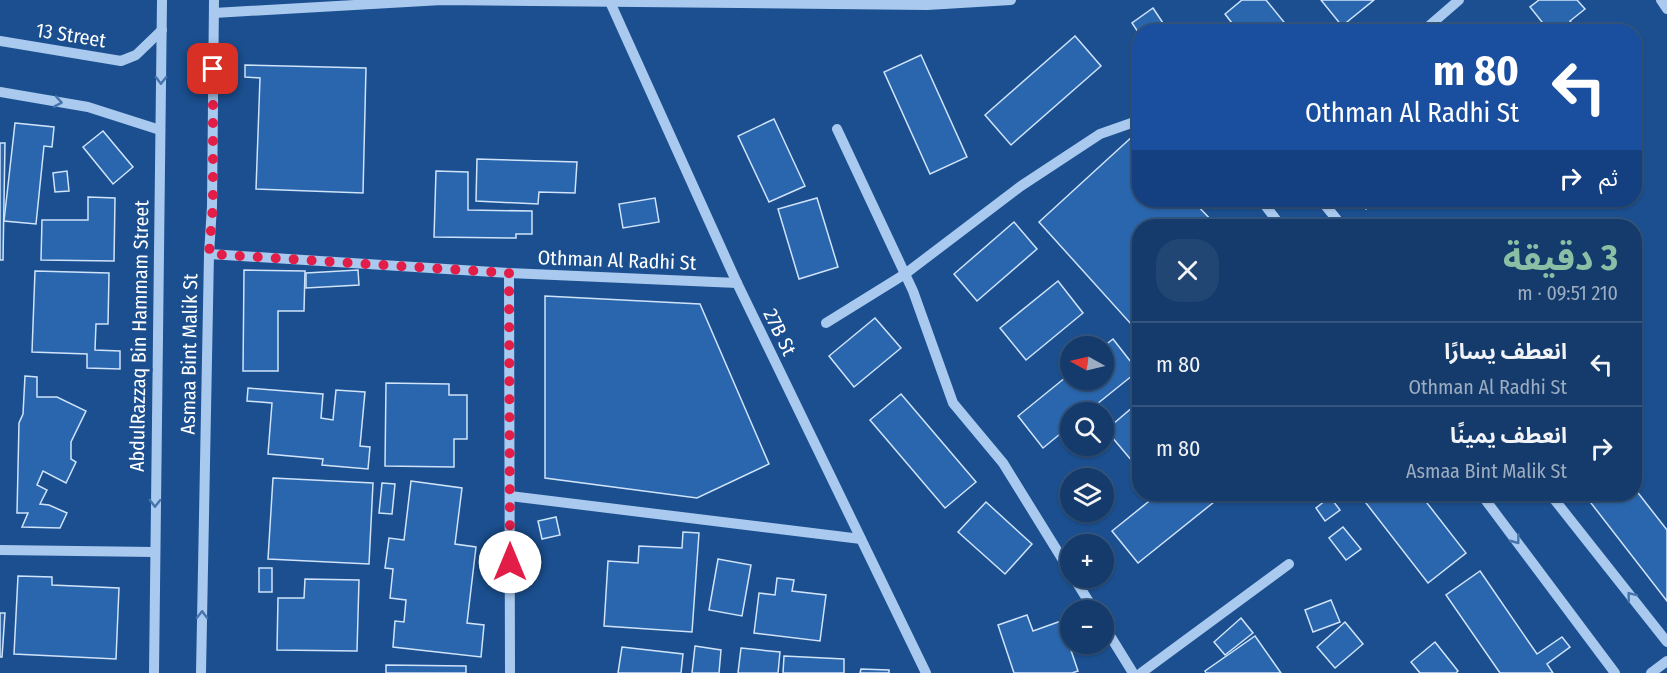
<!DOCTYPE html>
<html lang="ar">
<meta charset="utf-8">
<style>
:root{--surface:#143b6b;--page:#214673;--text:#f1f3f6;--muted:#9dadc1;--line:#33557e;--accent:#8abfa5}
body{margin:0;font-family:"Fira Sans Condensed","Noto Sans Arabic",sans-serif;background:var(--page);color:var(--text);direction:rtl;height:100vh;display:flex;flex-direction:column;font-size:22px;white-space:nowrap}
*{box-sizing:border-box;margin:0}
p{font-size:20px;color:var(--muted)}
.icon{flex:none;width:33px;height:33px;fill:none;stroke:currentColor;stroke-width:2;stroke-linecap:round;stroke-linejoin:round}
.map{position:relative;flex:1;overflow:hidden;direction:ltr}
.side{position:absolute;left:1132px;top:219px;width:510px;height:282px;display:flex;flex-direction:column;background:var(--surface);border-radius:24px;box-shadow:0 2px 4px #0004,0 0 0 2px var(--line);direction:rtl}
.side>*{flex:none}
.top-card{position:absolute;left:1132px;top:24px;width:510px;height:183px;border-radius:24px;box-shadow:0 2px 4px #0004,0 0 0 2px var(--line);direction:rtl;background:#1a4fa0;color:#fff;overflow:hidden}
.needle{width:39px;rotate:278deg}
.tools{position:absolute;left:1060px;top:336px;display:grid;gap:12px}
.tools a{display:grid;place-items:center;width:54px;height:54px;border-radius:50%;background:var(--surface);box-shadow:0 2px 4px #0004,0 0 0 2px var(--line);font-size:30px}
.pin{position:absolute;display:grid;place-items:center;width:51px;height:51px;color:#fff;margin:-26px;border-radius:12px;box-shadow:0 3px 9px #0006}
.me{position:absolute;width:66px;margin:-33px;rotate:0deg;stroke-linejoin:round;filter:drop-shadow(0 0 4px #0008)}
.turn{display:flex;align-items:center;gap:21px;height:126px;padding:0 24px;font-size:27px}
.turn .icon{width:78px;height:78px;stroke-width:2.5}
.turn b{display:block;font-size:42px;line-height:51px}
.then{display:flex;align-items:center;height:57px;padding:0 24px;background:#0003;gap:12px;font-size:22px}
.round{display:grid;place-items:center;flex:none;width:63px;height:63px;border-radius:24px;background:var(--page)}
.summary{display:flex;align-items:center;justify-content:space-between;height:102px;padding:0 24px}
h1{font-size:36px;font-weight:700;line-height:45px;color:var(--accent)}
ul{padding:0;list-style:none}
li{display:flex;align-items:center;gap:18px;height:84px;padding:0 24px;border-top:2px solid var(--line)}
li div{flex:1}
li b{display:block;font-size:22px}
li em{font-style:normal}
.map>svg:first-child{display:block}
.building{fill:#2a66ad;stroke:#cfe3fa;stroke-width:1.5}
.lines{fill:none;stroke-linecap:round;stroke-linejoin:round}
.minor{stroke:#a9c9ee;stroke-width:10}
.oneway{stroke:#4674ac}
.route{stroke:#e11d48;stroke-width:10;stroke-dasharray:0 18}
.labels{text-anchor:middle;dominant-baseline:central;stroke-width:6;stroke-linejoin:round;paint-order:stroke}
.street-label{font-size:20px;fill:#fff;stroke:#1b4f8f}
</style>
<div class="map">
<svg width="1667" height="673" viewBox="0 0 1667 673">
<rect width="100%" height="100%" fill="#1b4f8f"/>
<!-- building -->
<g class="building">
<polygon points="1242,0 1266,0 1292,32 1239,32 1225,14"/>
<polygon points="1321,0 1374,0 1342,26"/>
<polygon points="1539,0 1577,0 1585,9 1570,21 1579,32 1550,32 1530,7"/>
<polygon points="1153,8 1169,32 1140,32 1140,35 1132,23"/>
<polygon points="1075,36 1101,66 1011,145 985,115"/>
<polygon points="921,55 967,157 930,174 884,72"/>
<polygon points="245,65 366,68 363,193 256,189 260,78 245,77"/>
<polygon points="774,119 805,186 769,202 738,136"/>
<polygon points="15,123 54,127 52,147 44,146 36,224 4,221"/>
<polygon points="103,131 133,167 113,184 83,147"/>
<polygon points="1134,135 1140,141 1140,200 1192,200 1217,226 1140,226 1140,315 1131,324 1039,222"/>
<polygon points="0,143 5,143 3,260 0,260"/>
<polygon points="477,159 577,162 575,193 539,192 538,204 476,201"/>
<polygon points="67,171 69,191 55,192 53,173"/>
<polygon points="436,171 468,172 468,210 532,211 532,234 516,234 516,238 434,237"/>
<polygon points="88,197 115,198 114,261 41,260 42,220 88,220"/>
<polygon points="655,198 659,222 623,228 619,204"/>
<polygon points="817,198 838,267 799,279 778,209"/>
<polygon points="1358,200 1378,200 1366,209"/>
<polygon points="1014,222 1037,249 977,301 954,274"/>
<polygon points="244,270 305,271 304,311 278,311 278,371 243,371"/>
<polygon points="358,270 359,285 306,288 306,273"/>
<polygon points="35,271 109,273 108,324 96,324 95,350 120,351 120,369 87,368 87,354 32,352"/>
<polygon points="1058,281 1083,313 1026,360 1000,328"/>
<polygon points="545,296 700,304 769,464 697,498 545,478"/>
<polygon points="875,318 901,348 854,387 829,356"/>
<polygon points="1113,339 1138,371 1087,412 1071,412 1071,425 1043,448 1018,416 1071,373 1071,380 1104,380 1104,346"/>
<polygon points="25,376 37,377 37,397 57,397 86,411 71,442 71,459 76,462 66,483 43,471 37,485 47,490 40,504 49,505 67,513 60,528 22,527 28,513 17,513 19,423 23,414"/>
<polygon points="386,383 449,384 449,395 467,395 467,439 454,439 454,467 385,466"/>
<polygon points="248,388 323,394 321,418 333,420 336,390 365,392 360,446 370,447 368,469 322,465 323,459 268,454 272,403 247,401"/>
<polygon points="901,394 976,482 945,508 870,420"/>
<polygon points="1140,401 1140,454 1132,461 1106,430"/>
<polygon points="273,478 373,483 369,564 268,559"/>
<polygon points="411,481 462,488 455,544 476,547 467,623 484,625 481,657 393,647 395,621 404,622 406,600 390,598 393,569 385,568 389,538 404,540"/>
<polygon points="382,483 395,484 392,514 379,513"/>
<polygon points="1635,489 1667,530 1667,601 1584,494 1635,494"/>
<polygon points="1158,494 1224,494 1138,563 1112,531"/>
<polygon points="1359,494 1420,494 1466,553 1428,583"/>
<polygon points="1330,497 1340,510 1325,521 1316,508"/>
<polygon points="986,502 1032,544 1005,574 958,532"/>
<polygon points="556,517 560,535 542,539 538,521"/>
<polygon points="1343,527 1361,549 1346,560 1329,538"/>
<polygon points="683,532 699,533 692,632 604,626 608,561 638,563 639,546 682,548"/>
<polygon points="718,559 751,565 742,616 709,610"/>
<rect x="259" y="568" width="13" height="24"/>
<polygon points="1480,571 1537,654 1562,637 1570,647 1547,664 1553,673 1500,673 1446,595"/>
<polygon points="18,576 52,577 52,585 119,588 116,659 14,654"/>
<polygon points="777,578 794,580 792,591 826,595 820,641 754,633 759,593 775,595"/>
<polygon points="305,579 359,580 357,651 277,650 278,598 304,598"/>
<polygon points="1331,600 1340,622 1313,632 1305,610"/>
<polygon points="0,613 5,613 2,657 0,657"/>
<polygon points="1027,615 1033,631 1061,621 1078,671 1072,673 1014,673 998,625"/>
<polygon points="1241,618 1253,633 1225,655 1214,642"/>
<polygon points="1345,622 1363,644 1335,668 1317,647"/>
<polygon points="1255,636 1281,673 1206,673 1205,671"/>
<polygon points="1435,642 1458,671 1456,673 1420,673 1411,662"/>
<polygon points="695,646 721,650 719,673 692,673"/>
<polygon points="622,647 683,654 681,673 618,673"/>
<polygon points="741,648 780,652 778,673 738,673"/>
<polygon points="784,656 844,659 844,673 783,673"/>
<polygon points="386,665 466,666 466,673 386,673"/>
<polygon points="861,669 889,670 889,673 860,673"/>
</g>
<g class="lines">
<!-- minor -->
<g class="minor">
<polyline points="1661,0 1667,9"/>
<polyline points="610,2 737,283 926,673"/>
<polyline points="214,13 442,0 927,5 1011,0"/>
<polyline points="1422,32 1459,0"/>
<polyline points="0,41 121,61 136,55 162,30"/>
<polyline points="0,92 88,107 160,130"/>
<polyline points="837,129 913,291 953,403 1003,463 1071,573"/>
<polyline points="1261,200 1281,226"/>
<polyline points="1321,200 1342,226"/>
<polyline points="209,254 509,273 737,283"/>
<polyline points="509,273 510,673"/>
<polyline points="826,323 905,274 1021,186 1100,134 1140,120"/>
<polyline points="1481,494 1615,673"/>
<polyline points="1550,494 1667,642"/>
<polyline points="510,496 861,539"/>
<polyline points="0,550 154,552"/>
<polyline points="1074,578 1094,610"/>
<polyline points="1104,626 1133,673"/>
<polyline points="154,673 162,0"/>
<polyline points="201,673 209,254 212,206 214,0"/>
<polyline points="1141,673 1289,564"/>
<polyline points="1651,673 1667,661"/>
</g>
</g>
<!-- one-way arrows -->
<defs><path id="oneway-chevron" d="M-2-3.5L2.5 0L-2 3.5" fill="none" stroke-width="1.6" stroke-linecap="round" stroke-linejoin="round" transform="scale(1.5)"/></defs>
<g class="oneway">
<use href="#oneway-chevron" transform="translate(161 80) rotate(91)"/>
<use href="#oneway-chevron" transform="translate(58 102) rotate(10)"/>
<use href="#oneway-chevron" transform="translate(155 503) rotate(91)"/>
<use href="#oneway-chevron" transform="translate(1516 540) rotate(53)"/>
<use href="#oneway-chevron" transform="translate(1631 596) rotate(-128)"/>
<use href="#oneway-chevron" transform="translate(202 615) rotate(-89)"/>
</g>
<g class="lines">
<!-- route -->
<polyline class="route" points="213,69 213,206 209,254 509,273 510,562"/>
</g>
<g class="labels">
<!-- street labels -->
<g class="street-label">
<text transform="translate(71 35) rotate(9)">13 Street</text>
<text transform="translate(617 260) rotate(2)">Othman Al Radhi St</text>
<text transform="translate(780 332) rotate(64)">27B St</text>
<text transform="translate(139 336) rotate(-89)">AbdulRazzaq Bin Hammam Street</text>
<text transform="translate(189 354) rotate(-89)">Asmaa Bint Malik St</text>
</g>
</g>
</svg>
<div class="tools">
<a><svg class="needle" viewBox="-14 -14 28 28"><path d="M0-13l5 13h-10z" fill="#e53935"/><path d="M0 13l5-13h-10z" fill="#9dadc1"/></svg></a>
<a><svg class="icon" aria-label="search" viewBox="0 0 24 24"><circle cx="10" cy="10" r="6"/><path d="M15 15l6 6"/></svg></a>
<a><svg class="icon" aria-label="layers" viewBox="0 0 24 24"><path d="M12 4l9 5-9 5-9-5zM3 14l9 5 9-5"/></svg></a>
<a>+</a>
<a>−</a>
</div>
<div class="pin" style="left:213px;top:69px;background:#d93025"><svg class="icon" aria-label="arrive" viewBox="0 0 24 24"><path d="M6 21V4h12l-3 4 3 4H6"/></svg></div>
<svg class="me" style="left:510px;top:562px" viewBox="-20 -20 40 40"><circle r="19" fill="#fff"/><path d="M0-13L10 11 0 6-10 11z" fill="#e11d48"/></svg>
<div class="top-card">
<div class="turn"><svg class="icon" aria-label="left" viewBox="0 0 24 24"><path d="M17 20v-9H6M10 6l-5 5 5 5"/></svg><div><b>80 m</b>Othman Al Radhi St</div></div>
<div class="then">ثم<svg class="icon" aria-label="right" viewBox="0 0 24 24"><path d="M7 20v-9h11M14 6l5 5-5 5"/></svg></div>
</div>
<section class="side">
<div class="summary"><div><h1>3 دقيقة</h1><p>210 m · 09:51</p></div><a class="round"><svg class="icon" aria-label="close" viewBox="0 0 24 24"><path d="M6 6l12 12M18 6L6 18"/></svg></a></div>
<ul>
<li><svg class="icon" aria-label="left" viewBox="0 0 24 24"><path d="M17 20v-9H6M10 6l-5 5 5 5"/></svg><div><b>انعطف يسارًا</b><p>Othman Al Radhi St</p></div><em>80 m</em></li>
<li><svg class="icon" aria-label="right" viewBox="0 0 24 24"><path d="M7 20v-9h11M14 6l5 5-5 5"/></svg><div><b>انعطف يمينًا</b><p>Asmaa Bint Malik St</p></div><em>80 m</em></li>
</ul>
</section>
</div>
